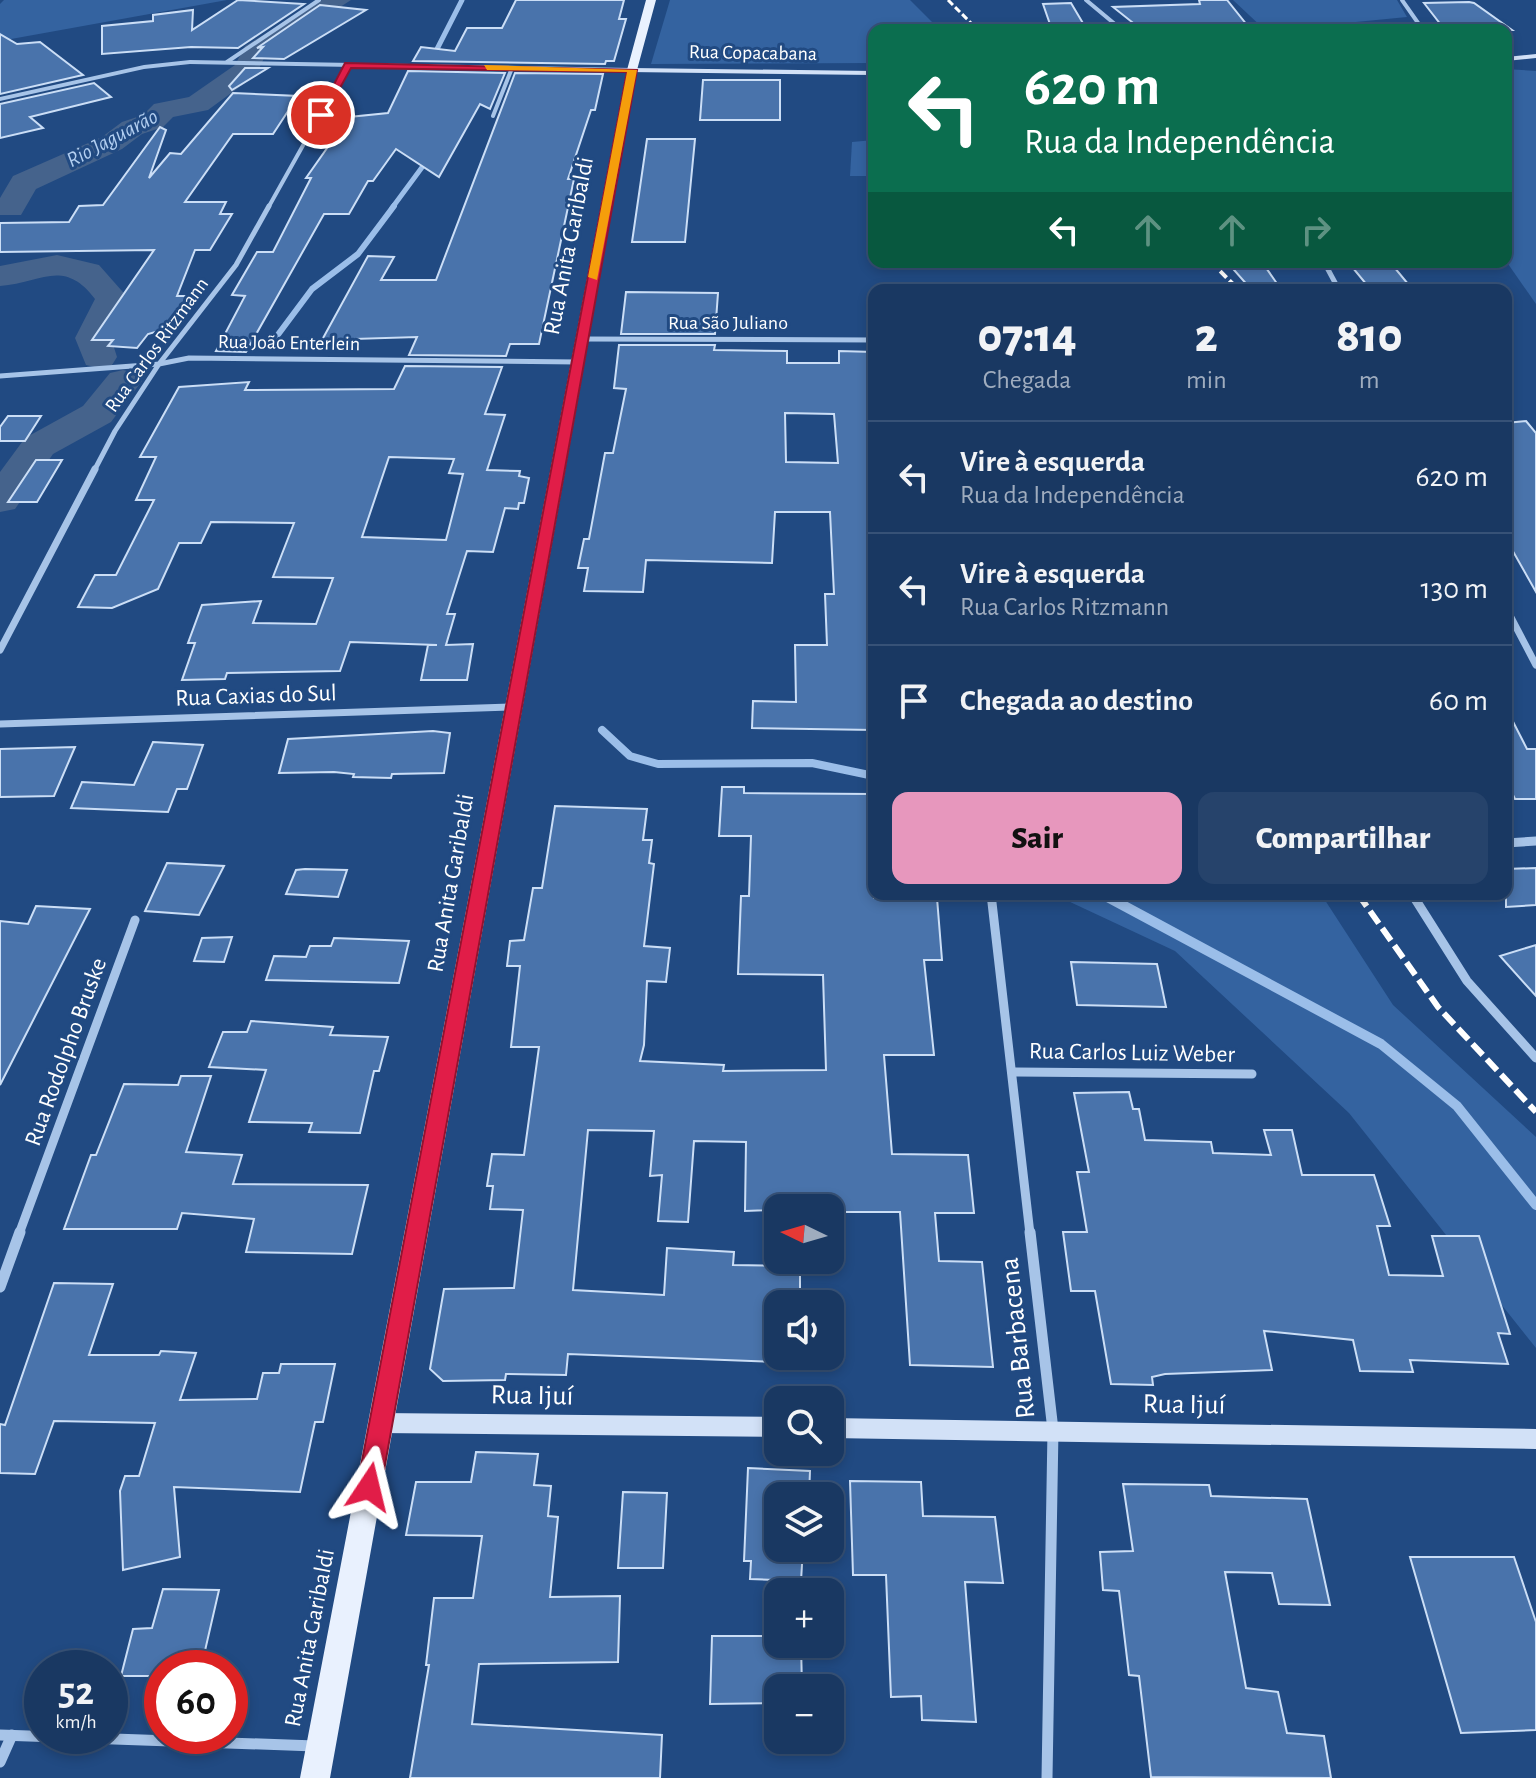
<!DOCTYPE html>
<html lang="pt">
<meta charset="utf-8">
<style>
:root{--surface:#193862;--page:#26436b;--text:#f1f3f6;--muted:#9facbe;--line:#375277;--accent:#e797bd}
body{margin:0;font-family:"Alegreya Sans",sans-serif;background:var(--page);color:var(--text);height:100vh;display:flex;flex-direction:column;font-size:30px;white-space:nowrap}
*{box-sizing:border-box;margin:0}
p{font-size:26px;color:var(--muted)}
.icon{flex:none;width:44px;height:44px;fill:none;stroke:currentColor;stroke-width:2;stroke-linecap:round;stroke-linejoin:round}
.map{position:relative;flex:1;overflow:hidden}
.drawer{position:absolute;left:868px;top:284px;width:644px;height:616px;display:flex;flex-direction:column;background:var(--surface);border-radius:16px;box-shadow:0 4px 12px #0003,0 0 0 2px var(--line)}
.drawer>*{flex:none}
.top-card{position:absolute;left:868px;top:24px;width:644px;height:244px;border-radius:16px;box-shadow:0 4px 12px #0003,0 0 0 2px var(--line);background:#0b6e4f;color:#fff;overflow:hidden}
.needle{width:52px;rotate:275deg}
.tools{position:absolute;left:764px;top:1194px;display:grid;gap:16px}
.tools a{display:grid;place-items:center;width:80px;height:80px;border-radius:16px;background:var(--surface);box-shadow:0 4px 12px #0003,0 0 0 2px var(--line);font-size:40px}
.speed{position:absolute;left:24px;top:1650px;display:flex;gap:16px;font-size:40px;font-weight:700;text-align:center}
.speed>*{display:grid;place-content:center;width:104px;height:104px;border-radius:50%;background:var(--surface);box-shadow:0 4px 12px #0003,0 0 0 2px var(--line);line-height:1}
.speed small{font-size:20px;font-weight:400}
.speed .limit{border:12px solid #d22;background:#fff;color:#111}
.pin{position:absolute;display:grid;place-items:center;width:68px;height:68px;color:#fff;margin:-34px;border:4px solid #fff;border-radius:50%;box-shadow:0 2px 8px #0007}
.me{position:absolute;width:88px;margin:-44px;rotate:10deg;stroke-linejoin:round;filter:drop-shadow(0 0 6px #0008)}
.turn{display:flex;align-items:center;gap:28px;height:168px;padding:0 24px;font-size:36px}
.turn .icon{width:104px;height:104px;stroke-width:2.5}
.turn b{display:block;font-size:56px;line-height:68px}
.lanes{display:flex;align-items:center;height:76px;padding:0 24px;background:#0003;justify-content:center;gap:40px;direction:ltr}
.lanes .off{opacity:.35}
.eta{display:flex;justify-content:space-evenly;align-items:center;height:136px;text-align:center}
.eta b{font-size:48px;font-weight:800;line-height:56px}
.action{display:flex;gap:16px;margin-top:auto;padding:16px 24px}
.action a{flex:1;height:92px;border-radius:16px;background:var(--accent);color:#111;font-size:32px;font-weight:800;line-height:92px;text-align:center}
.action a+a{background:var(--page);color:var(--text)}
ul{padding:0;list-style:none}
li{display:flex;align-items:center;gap:24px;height:112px;padding:0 24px;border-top:2px solid var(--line)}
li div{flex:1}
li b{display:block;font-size:30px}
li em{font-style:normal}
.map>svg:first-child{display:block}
.green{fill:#3463a0}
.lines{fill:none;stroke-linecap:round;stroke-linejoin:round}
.stream-far3{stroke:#9bbee9;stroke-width:5}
.stream-far2{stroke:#9bbee9;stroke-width:6}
.stream-far1{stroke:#9bbee9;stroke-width:8}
.stream{stroke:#9bbee9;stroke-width:10}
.river{fill:#45638c;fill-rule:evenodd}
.building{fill:#4973ab;stroke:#cbdef6;stroke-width:2;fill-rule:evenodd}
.minor-far4{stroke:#a7c4e8;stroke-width:4}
.minor-far3{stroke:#a7c4e8;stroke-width:5}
.minor-far2{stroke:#a7c4e8;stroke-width:7}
.minor-far1{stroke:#a7c4e8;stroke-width:9}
.minor{stroke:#a7c4e8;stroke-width:11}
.tertiary{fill:#a7c4e8;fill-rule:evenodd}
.secondary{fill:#d2e1f7;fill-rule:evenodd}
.primary{fill:#e9f1fe;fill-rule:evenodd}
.rail-far2{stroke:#fff;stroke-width:3;stroke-dasharray:7 3;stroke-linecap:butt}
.rail-far1{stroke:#fff;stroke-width:4;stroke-dasharray:9 4;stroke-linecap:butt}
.rail{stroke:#fff;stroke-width:6;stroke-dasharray:15 6;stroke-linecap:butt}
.route{fill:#e11d48;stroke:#92132f;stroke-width:2}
.slow{fill:#f59e0b}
.labels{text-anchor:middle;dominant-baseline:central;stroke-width:6;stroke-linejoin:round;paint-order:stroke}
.far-street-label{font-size:20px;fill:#fff;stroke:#214a82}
.far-water-label{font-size:22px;font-style:italic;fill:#b2cef0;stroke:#214a82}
.street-label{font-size:24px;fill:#fff;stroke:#214a82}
.near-street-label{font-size:28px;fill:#fff;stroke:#214a82}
</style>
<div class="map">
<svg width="1536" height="1778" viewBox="0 0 1536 1778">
<rect width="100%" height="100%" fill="#214a82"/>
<!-- green -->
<g class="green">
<polygon points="4,0 227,0 0,41 0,4"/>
<polygon points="670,0 910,0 940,30 874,30 874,63 651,64"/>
<polygon points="1233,0 1397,0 1407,17 1325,25 1330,30 1265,30"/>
<polygon points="1506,69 1536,71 1536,304 1506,261"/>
<polygon points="874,140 874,176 850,176 852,142"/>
<polygon points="1053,894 1321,894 1393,1005 1536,1137 1536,1348 1349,1113 1175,951"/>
</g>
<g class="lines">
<!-- stream-far3 -->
<g class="stream-far3">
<polyline points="435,53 462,0"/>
<polyline points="392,208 423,166 424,157"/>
</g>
<!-- stream-far2 -->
<polyline class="stream-far2" points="274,340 312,289 358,254 394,206"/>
<!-- stream-far1 -->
<polyline class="stream-far1" points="602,730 630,756 658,764 812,763 874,776"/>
<!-- stream -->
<polyline class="stream" points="1102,894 1381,1044 1457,1106 1536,1205"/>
<!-- river -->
<g class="river">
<polygon points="322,0 351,0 265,56 256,75 208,110 173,117 163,127 142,134 122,149 36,189 21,215 0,215 0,198 13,176 102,137 122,122 143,115 154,104 189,97 235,65 245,46"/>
<path d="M57,255l42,10 30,34 -18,39 6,19 -5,8 -13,3 -13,-3 -11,-27 20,-39c-32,-42 -55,-15 -95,-13v-20z"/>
<polygon points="123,370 136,373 142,381 111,422 53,454 15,509 0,512 0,472 25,438 83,406 110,373"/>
</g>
</g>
<!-- building -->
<g class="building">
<polygon points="238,0 304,4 238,48 191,47 102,54 102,26 153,21 153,15 193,10 192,30"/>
<polygon points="516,0 624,0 619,19 626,19 614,61 606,61 605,64 413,61 421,47 455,51 467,28 502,28"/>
<polygon points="1199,0 1227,0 1251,30 1142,30 1113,7 1200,4"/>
<polygon points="1469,2 1474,3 1512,30 1445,30 1424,3"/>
<polygon points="1071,3 1087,30 1052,30 1043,4"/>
<polygon points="320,5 366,10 284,59 253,58 263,47 257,48"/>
<polygon points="0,34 17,44 40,42 83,75 0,94"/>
<polygon points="245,68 268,68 232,90 229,86"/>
<polygon points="408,71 505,73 490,109 480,104 439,177 396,149 373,181 368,181 349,214 324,214 246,352 216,351 245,296 232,295 257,252 273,252 311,178 306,178 349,117 388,113"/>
<polygon points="515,73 603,74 595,110 591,110 568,179 574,179 539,344 510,344 506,356 409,355 417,337 322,340 368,256 394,257 381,280 436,280"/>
<polygon points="703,80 780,80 780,120 700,120"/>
<polygon points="94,83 111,97 30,117 43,128 0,138 0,104"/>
<polygon points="233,93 298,96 273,134 233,134 185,202 226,202 220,214 232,214 210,250 195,250 177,296 191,296 162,330 148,334 137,348 108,346 113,340 92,340 154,250 0,252 0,223 69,222 79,206 103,205 160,127 166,130 149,178 170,153 181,154"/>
<polygon points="647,139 695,139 685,242 632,242"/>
<polygon points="1227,262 1262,262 1278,285 1249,287"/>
<polygon points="1348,262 1390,262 1413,290 1371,290"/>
<polygon points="626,292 718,293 715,334 621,334"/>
<path d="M619,345h96l-1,5 73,1v12h52v-12l35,1v378l-122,-2 1,-27 43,1 -1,-57h32l-2,-51h9l-4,-82h-55l-3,51 -126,-3 -3,32 -59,-1 4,-23h-10l6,-29h5l16,-86h8l13,-64 -12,-1zM785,413l49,1 4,49 -52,-1z"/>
<path d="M405,366l97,1 -17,47 20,1 -18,55 33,1 -1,5 10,2 -5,25h-5l-1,6 -13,-1 -12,44 -26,-1 -20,63h8l-9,31 27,-1 -6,36h-46l7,-35h9l-87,-3 -10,29 -113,2 -2,6 -43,1 13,-37h-7l14,-38 59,-4 -8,22 63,1 17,-46 -60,-1 21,-54 -83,-1 -10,21h-22l-21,46 -46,19 -34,-1 17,-32h21l38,-75h-18l20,-43h-16l39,-70 70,-5 -4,8 149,-1zM389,457l65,2 -5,14 14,1 -17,66 -84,-3z"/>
<polygon points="8,416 41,416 25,441 0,441 0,427"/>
<polygon points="1526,421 1536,433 1536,592 1506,539 1506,423"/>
<polygon points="36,460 62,460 37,502 8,502"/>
<polygon points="1506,708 1527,749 1536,749 1536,799 1515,799 1506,781"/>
<polygon points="433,731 450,733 444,773 392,774 391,778 353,777 354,774 334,772 279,773 288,739"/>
<polygon points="153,742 203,745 187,789 177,789 168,812 71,808 82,782 134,785"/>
<polygon points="75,747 54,796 0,797 0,749"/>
<polygon points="722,787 744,787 744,793 872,794 874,898 937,898 942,960 924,960 934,1055 884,1055 892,1154 968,1155 974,1213 935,1213 939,1261 982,1262 993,1367 910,1365 900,1212 830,1212 830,1208 745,1211 746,1142 694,1141 688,1222 658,1221 662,1175 650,1176 654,1131 588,1130 573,1290 664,1295 667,1248 734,1252 733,1265 800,1266 800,1304 778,1304 778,1362 568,1354 566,1375 506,1374 505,1380 443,1381 430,1369 444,1289 514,1288 523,1210 490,1209 493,1186 487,1186 492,1154 524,1155 539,1047 511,1047 520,966 507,966 510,941 524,940 533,888 542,888 555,806 647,809 643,840 652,840 649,863 654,864 644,946 670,948 666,982 647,981 644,1045 640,1061 724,1065 723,1071 826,1070 823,975 738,974 741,896 749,896 751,836 719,836"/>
<polygon points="167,863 224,866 199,915 145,911"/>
<polygon points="1536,868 1536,905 1506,907 1506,869"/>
<polygon points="305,869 347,870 338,897 286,894 296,870"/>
<polygon points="36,906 90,909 0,1085 0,921 28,924"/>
<polygon points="232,937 224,962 194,961 202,938"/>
<polygon points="334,938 409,941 399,983 266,980 274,956 306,957 310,946 331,946"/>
<polygon points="1536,945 1536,996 1500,956"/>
<polygon points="1071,962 1157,964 1166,1007 1077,1005"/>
<polygon points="251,1021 333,1027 330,1035 388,1037 379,1071 374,1071 360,1133 309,1132 312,1123 249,1122 266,1070 209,1067 223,1032 247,1032"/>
<polygon points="181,1076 211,1076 186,1152 242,1155 233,1184 368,1185 352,1254 246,1252 254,1219 182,1213 177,1229 64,1229 91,1155 96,1155 124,1084 178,1085"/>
<polygon points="1129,1092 1133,1109 1139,1109 1145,1140 1211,1142 1213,1153 1271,1155 1264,1130 1292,1130 1302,1175 1374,1175 1390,1226 1377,1226 1389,1275 1443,1276 1432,1236 1479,1236 1510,1334 1498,1333 1508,1364 1410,1360 1413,1372 1360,1371 1353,1340 1264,1331 1272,1370 1165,1374 1152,1377 1153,1385 1111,1384 1095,1291 1071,1291 1063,1232 1087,1232 1077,1172 1089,1172 1074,1093"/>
<polygon points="54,1283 113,1284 89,1355 159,1355 161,1351 196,1353 180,1400 257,1399 263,1373 279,1373 281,1364 335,1364 323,1422 315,1422 300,1492 174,1487 180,1557 123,1570 120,1491 125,1476 139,1476 155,1423 54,1421 35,1474 0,1473 0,1424 5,1425"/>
<polygon points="476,1452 538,1454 534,1485 551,1486 548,1516 558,1517 550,1597 620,1596 618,1662 479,1664 472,1724 662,1735 660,1778 410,1778 429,1665 426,1665 434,1598 473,1598 482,1536 406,1535 416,1482 471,1482"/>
<polygon points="748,1468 810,1471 809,1496 778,1496 778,1548 803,1548 801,1581 750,1579 751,1561 744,1561"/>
<polygon points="850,1481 921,1482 923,1516 995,1517 1003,1583 965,1582 976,1722 922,1720 921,1696 891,1697 886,1575 853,1575"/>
<polygon points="1123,1484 1209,1485 1211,1496 1307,1499 1330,1605 1279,1604 1272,1573 1225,1572 1246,1688 1278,1692 1287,1733 1324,1736 1331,1778 1151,1777 1139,1676 1129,1675 1119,1591 1103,1590 1100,1552 1133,1551"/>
<polygon points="623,1492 667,1493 663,1568 618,1568"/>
<polygon points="1410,1557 1514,1557 1536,1622 1536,1730 1461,1733"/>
<polygon points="163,1589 219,1590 201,1668 162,1668 162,1676 121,1676 133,1629 152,1628"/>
<polygon points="712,1636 778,1636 778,1644 801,1644 802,1688 778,1688 778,1703 710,1704"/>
</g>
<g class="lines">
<!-- minor-far4 -->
<g class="minor-far4">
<polyline points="1086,0 1122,30"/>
<polyline points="1402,0 1423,30"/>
<polyline points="227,62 319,0"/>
<polyline points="493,116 512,68"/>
<polyline points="268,208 348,65"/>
</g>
<!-- minor-far3 -->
<g class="minor-far3">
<polyline points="1324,262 1339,290"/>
<polyline points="582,339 874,340"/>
<polyline points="0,376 159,364 189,358 578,362"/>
<polyline points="94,471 115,431 159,364 236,265 269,206"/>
</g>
<!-- minor-far2 -->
<g class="minor-far2">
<polyline points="1506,608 1536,665"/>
<polyline points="0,650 95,469"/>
<polyline points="0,724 513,707"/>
</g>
<!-- minor-far1 -->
<g class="minor-far1">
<polyline points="1506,843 1536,841"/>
<polyline points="991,894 1030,1234"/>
<polyline points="1412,894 1467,981 1536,1058"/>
<polyline points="1012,1072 1252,1074"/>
<polyline points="19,1234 135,920"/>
</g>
<!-- minor -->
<g class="minor">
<polyline points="1030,1232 1053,1430 1047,1778"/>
<polyline points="0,1287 20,1232"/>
<polyline points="0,1735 315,1746"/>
<polyline points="0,1762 12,1735"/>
</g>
<!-- tertiary -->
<polygon class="tertiary" points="190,60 632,68 636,70 632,72 190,64 144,69 0,101 0,97 144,65"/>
<!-- secondary -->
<g class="secondary">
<polygon points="1536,54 1536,58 1506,61 1506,57"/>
<polygon points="632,68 874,71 874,75 629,72"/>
<polygon points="380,1413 778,1417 778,1437 380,1433 373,1430 369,1423 373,1416"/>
<polygon points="830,1418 1536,1429 1536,1449 830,1438"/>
</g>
<!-- primary -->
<polygon class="primary" points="646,0 656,0 637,70 330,1778 300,1778 627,70"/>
<!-- rail-far2 -->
<polyline class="rail-far2" points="948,0 978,30"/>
<!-- rail-far1 -->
<polyline class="rail-far1" points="1211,262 1239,290"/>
<!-- rail -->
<polyline class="rail" points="1358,894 1438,1007 1536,1112"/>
</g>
<!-- route -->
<polygon class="route" points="345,63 637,70 381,1487 378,1496 369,1499 360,1496 357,1487 627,72 351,68 324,117 317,117"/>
<!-- slow -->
<polygon class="slow" points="484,65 637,70 597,280 588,277 627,72 487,70"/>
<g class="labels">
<!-- far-street labels -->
<g class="far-street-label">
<text transform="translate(753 53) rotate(1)">Rua Copacabana</text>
<text x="728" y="323">Rua São Juliano</text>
<text transform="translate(289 343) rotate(1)">Rua João Enterlein</text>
<text transform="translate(157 345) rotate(-54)">Rua Carlos Ritzmann</text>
</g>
<!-- far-water labels -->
<g class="far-water-label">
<text transform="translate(112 138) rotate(-28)">Rio Jaguarão</text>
</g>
<!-- street labels -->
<g class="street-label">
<text transform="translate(569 246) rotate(-79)">Rua Anita Garibaldi</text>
<text transform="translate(256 696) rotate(-2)">Rua Caxias do Sul</text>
<text transform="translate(451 883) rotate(-80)">Rua Anita Garibaldi</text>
<text transform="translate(66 1052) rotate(-70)">Rua Rodolpho Bruske</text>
<text transform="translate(1132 1053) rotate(1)">Rua Carlos Luiz Weber</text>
<text transform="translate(310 1638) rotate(-79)">Rua Anita Garibaldi</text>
</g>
<!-- near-street labels -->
<g class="near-street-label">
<text transform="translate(1018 1338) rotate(-96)">Rua Barbacena</text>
<text transform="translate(532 1396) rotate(1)">Rua Ijuí</text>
<text transform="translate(1184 1405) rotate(1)">Rua Ijuí</text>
</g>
</g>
</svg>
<div class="tools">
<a><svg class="needle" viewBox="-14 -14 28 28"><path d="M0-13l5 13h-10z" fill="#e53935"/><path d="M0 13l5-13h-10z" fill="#9facbe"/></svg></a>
<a><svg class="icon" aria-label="sound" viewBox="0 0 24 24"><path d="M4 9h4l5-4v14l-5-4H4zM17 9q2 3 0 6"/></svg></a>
<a><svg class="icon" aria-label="search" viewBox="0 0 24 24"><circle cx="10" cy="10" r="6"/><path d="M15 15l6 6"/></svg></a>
<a><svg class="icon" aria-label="layers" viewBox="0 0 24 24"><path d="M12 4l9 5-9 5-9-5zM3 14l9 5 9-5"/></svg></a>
<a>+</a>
<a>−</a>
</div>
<div class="speed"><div>52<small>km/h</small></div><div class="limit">60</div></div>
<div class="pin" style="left:321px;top:115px;background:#d93025"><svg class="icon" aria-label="arrive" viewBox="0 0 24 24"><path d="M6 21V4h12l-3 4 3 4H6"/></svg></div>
<svg class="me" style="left:369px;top:1487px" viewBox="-20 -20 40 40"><path d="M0-17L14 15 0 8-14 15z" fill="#e11d48" stroke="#fff" stroke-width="4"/></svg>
<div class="top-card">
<div class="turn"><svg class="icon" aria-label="left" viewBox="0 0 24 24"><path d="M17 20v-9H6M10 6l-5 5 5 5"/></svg><div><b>620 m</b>Rua da Independência</div></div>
<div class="lanes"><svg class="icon" aria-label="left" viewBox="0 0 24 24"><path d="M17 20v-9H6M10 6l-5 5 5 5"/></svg><svg class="icon off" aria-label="ahead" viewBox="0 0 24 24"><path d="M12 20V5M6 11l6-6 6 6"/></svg><svg class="icon off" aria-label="ahead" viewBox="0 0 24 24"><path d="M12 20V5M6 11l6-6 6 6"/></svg><svg class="icon off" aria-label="right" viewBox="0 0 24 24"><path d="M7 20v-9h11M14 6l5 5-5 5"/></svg></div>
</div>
<section class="drawer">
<div class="eta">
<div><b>07:14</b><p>Chegada</p></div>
<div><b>2</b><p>min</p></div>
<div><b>810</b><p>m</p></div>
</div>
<ul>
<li><svg class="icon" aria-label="left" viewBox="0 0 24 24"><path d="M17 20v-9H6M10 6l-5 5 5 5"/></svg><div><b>Vire à esquerda</b><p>Rua da Independência</p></div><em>620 m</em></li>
<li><svg class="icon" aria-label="left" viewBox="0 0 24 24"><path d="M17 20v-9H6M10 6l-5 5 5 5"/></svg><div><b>Vire à esquerda</b><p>Rua Carlos Ritzmann</p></div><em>130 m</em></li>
<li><svg class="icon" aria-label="arrive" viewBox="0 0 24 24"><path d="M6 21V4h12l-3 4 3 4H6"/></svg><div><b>Chegada ao destino</b></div><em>60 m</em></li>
</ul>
<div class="action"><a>Sair</a><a>Compartilhar</a></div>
</section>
</div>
